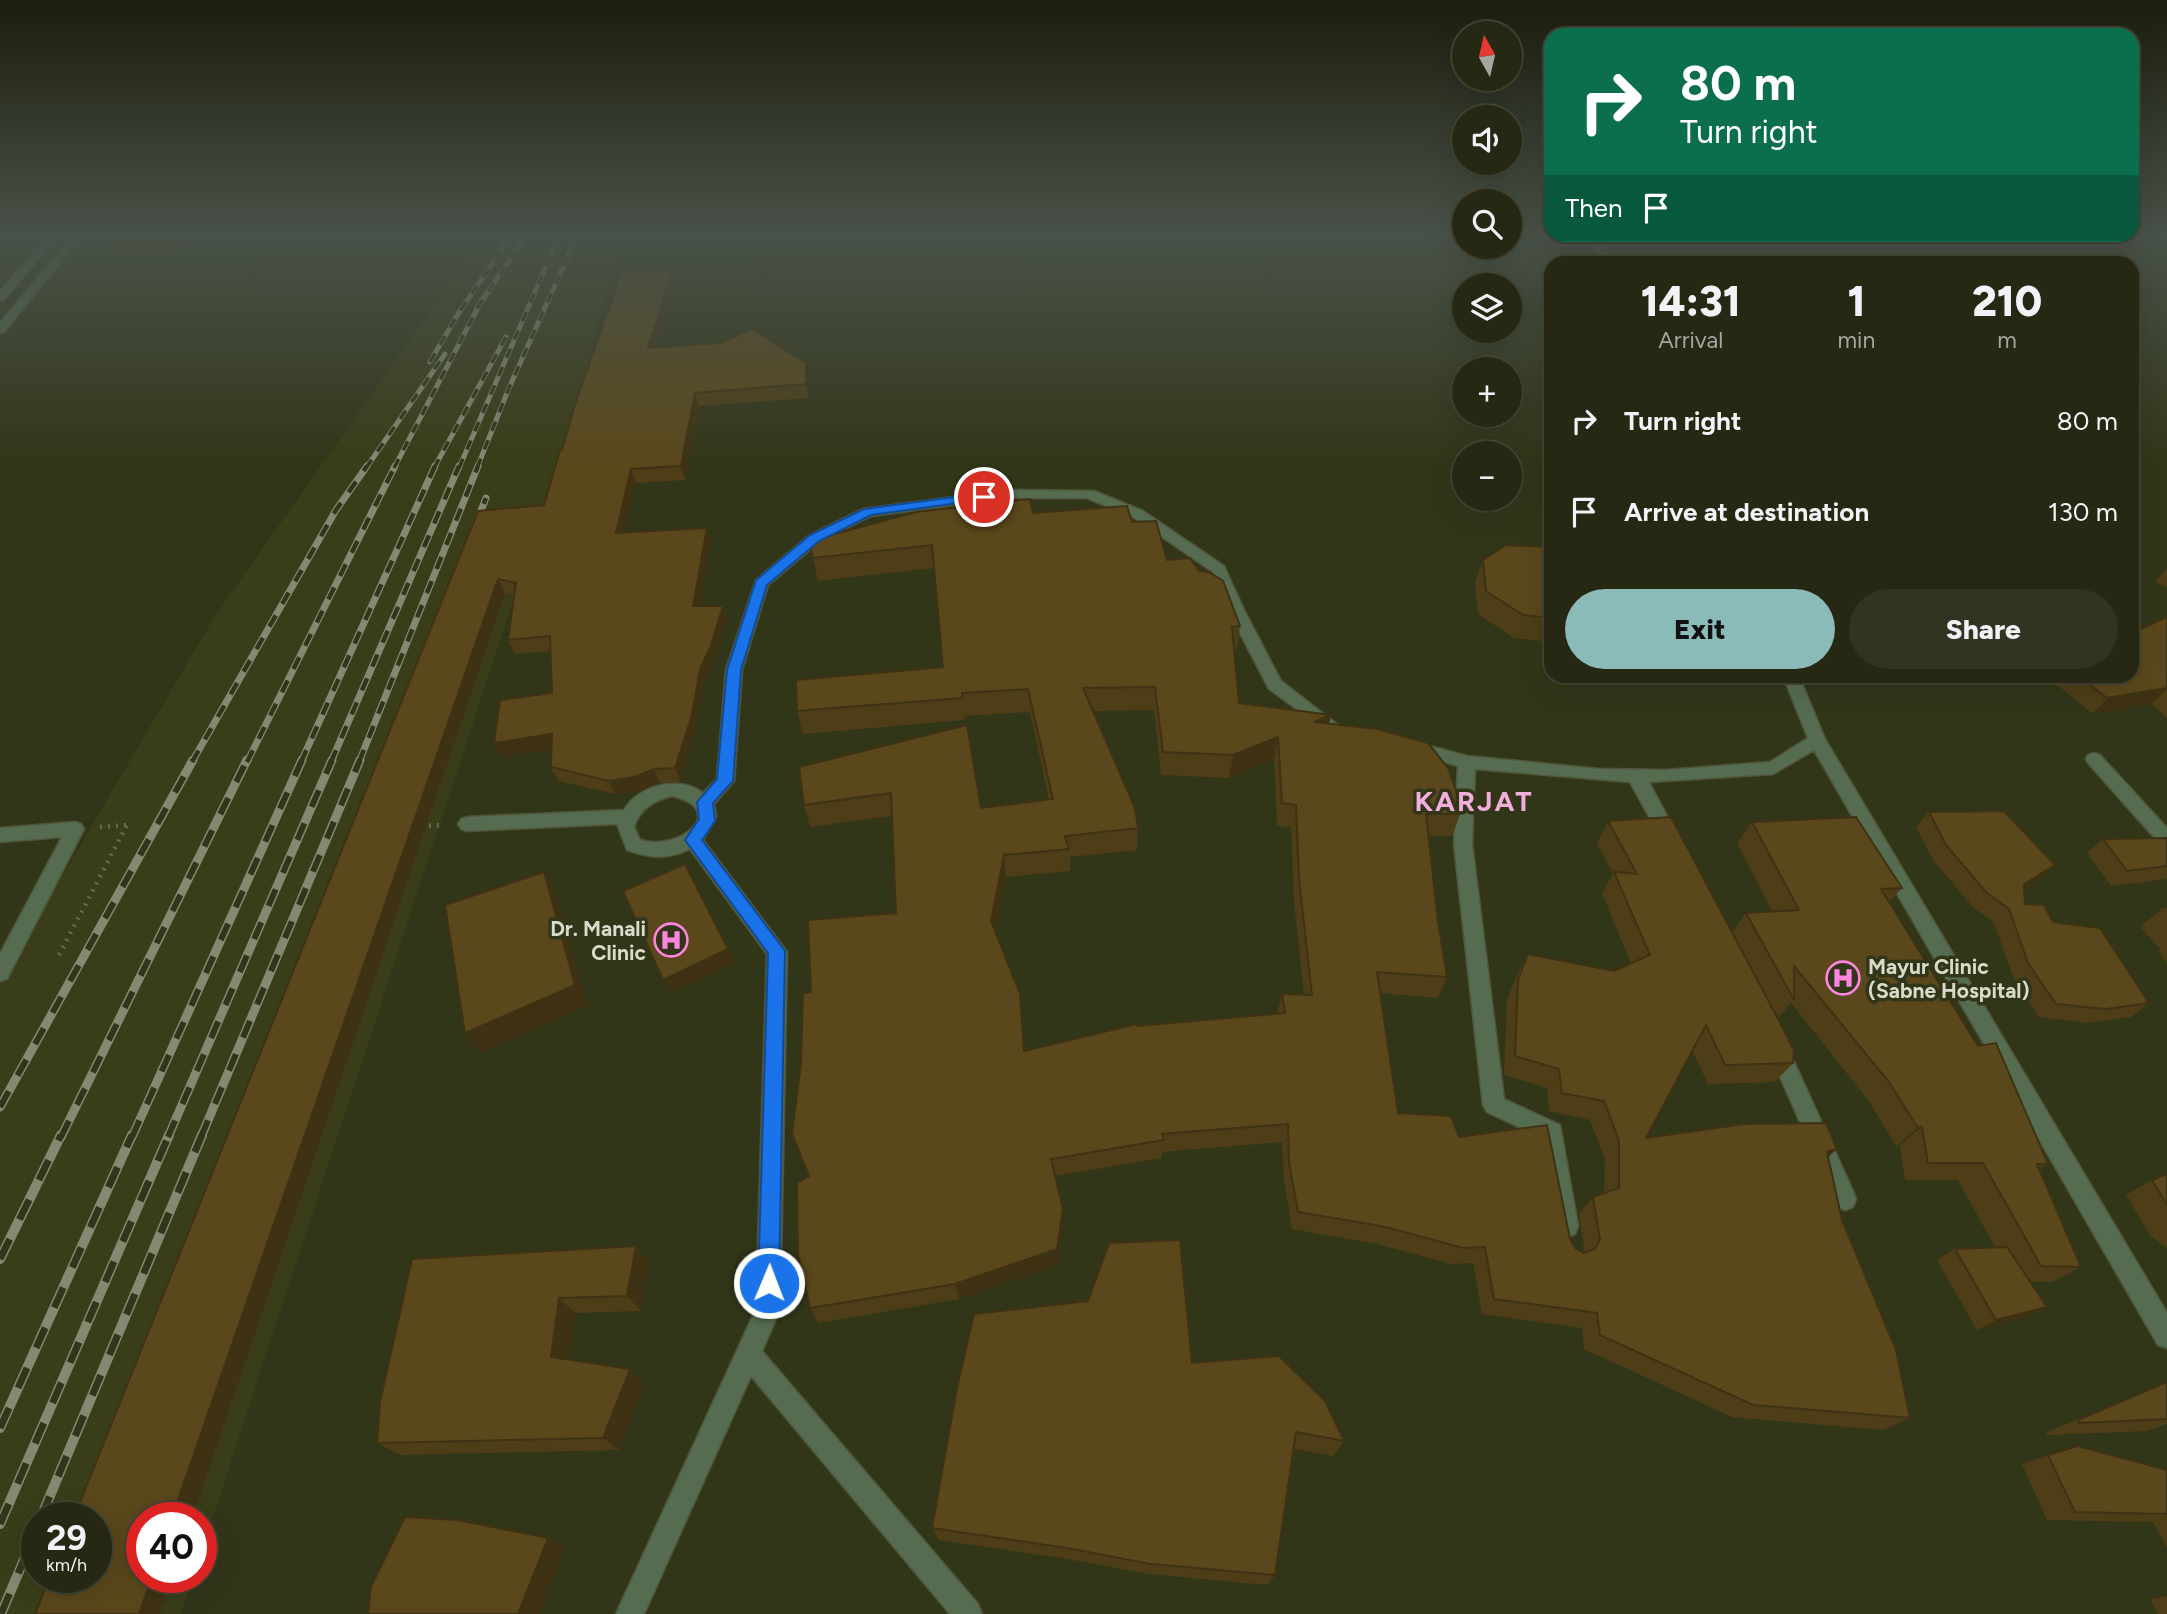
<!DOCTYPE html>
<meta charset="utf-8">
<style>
:root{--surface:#262813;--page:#323421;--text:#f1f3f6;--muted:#a4a6a0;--line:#424433;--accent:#8bbbb9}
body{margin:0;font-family:Figtree,sans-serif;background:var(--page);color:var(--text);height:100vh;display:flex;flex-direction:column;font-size:26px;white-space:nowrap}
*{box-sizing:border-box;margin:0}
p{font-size:23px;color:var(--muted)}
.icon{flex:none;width:38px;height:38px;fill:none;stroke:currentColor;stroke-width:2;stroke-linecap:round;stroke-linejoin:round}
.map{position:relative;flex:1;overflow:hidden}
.panel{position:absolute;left:1544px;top:256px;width:595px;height:427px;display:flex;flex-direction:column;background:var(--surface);border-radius:21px;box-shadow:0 7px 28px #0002,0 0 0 2px var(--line)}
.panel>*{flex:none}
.guide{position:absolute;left:1544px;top:28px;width:595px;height:214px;border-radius:21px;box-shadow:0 7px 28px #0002,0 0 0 2px var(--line);background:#0b6e4f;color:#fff;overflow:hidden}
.needle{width:46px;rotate:352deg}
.buttons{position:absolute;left:1452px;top:21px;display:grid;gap:14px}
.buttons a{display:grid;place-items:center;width:70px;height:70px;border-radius:50%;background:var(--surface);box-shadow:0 7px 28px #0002,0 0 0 2px var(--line);font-size:35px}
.speed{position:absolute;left:21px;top:1502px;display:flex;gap:14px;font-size:35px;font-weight:700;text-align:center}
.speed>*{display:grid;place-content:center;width:91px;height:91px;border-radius:50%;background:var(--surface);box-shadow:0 7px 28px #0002,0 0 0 2px var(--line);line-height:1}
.speed small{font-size:18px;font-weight:400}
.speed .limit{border:10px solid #d22;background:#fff;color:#111}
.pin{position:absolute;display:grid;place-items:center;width:60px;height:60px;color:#fff;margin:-30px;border:4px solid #fff;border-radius:50%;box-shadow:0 2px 7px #0007}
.me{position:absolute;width:77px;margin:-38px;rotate:1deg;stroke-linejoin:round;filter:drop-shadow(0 0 5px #0008)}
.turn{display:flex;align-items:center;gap:24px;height:147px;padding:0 21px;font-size:32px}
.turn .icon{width:91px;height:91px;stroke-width:2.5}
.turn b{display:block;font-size:49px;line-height:60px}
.then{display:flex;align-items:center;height:66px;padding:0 21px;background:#0003;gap:14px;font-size:26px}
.eta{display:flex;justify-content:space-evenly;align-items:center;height:119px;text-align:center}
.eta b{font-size:42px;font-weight:800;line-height:49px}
.cta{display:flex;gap:14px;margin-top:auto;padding:14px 21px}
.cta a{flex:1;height:80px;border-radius:42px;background:var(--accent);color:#111;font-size:28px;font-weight:800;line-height:80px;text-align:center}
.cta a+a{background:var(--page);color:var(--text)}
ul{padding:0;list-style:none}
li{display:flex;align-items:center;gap:21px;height:91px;padding:0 21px}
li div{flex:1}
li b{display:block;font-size:26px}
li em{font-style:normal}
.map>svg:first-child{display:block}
.built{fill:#3a3d19;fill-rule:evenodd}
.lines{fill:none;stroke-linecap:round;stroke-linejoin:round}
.minor-casing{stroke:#505439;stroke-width:3}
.path{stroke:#666a50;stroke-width:4.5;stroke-dasharray:2 6;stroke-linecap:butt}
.minor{fill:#556c51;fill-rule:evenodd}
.rail-far3-casing{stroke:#868972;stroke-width:5}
.rail-far2-casing{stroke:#868972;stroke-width:7}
.rail-far1-casing{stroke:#868972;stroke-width:9}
.rail-casing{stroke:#868972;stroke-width:10}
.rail-far3{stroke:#323619;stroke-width:3.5;stroke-dasharray:10;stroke-linecap:butt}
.rail-far2{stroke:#323619;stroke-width:4.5;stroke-dasharray:13;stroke-linecap:butt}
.rail-far1{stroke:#323619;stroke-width:6;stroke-dasharray:18;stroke-linecap:butt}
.rail{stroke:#323619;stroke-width:7;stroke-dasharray:22;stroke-linecap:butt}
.wall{fill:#4d3e18;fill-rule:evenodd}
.shaded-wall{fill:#3f3214}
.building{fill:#5a481c;stroke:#3f3214;stroke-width:2;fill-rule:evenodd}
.route{fill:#1a73e8;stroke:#114b97;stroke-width:2}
.labels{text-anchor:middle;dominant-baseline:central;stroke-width:7;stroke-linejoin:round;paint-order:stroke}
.poi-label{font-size:21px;font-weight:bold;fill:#d9dbca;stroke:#323619;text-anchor:end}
.district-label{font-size:28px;font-weight:bold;letter-spacing:2px;fill:#f3aede;stroke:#323619}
</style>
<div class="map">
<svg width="2167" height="1614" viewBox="0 0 2167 1614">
<rect width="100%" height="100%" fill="#323619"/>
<!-- built -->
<path class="built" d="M483,236h135l-31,139 -386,1178v-36h-59v60h51l-12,37h-181v-632l215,-366zM37,1517h59v60h-59z"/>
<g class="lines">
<defs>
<g id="minor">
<polygon points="48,236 58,236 4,300 0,301 0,291"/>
<polygon points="72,236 82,236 4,332 0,333 0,323"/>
<polygon points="1588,236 1598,236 1611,262 1601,262"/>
<path d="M1008,490l86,1 49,20 81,55 20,44 37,71 57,44 -2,4h-12l-55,-40 -41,-79 -15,-38 -80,-55 -46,-19h-79l-137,18 -51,25 -52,44 -26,85 -8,111 -20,23 2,13 -13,23 84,112 -7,358 -18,41 216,253 4,10h-32l-199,-238 -107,238h-28l140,-305 11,-355 -77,-105c-23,11 -40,9 -63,1l-10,-26 -150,7 -6,-2 -3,-5 3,-5 6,-2 157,-7c15,-25 55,-35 79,-17l14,-14 9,-109 30,-90 54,-45 53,-26zM672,796c57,13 10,56 -32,44l-6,-13c6,-18 20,-27 38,-31z"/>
<polygon points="1783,676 1799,676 1825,739 2167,1313 2167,1348 2158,1345 1814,750 1773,774 1649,782 1678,837 1675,842 1663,842 1630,782 1475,769 1472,844 1504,1099 1560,1125 1578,1226 1575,1234 1567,1237 1559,1234 1556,1226 1542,1138 1487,1112 1483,1105 1454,844 1458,766 1409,752 1407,748 1409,744 1415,742 1467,756 1599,769 1666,770 1770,762 1808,738"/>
<polygon points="2094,753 2100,755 2167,828 2167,847 2161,845 2088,763 2086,759 2088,755"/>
<polygon points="75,822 81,824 84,829 7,979 0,981 0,954 62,837 0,842 0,828"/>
<polygon points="1778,1040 1785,1042 1853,1191 1856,1199 1853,1207 1845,1210 1837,1207 1768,1049 1771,1042"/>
</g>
</defs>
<!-- minor casing -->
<use href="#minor" class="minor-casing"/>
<!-- path -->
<g class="path">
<polyline points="421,826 443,825"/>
<polyline points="100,827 127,825"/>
<polyline points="59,955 127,825"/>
</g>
<!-- minor -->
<use href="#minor" class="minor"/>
<defs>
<g id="rail-far3">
<polyline points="477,308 526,236"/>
<polyline points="430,362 458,314 511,236"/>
<polyline points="366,468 445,354"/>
<polyline points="394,468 482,300"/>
<polyline points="434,468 506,337"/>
<polyline points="459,468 559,236"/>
<polyline points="477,468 509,388 577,236"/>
</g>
<g id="rail-far2">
<polyline points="474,528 486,498"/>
<polyline points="192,762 336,510 367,466"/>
<polyline points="247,762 395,466"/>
<polyline points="301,762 435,466"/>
<polyline points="331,762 459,466"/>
<polyline points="359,762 478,466"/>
</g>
<g id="rail-far1">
<polyline points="0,1107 193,760"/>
<polyline points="61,1137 247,760"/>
<polyline points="132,1137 302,760"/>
<polyline points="168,1137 332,760"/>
<polyline points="201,1137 360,760"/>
</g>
<g id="rail">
<polyline points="0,1259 61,1135"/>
<polyline points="0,1428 132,1135"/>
<polyline points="41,1517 202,1135"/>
<polyline points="0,1524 169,1135"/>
<polyline points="1,1614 37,1529"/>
</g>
</defs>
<!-- rail-far3 casing -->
<use href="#rail-far3" class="rail-far3-casing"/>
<!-- rail-far2 casing -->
<use href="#rail-far2" class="rail-far2-casing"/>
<!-- rail-far1 casing -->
<use href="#rail-far1" class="rail-far1-casing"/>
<!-- rail casing -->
<use href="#rail" class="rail-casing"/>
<!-- rail-far3 -->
<use href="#rail-far3" class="rail-far3"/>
<!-- rail-far2 -->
<use href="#rail-far2" class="rail-far2"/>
<!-- rail-far1 -->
<use href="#rail-far1" class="rail-far1"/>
<!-- rail -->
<use href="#rail" class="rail"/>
</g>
<!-- wall -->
<g class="wall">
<polygon points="192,236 175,254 113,256 107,246"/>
<polygon points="673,269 677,282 656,347 720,343 752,329 806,363 809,377 809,398 699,406 685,480 636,483 624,533 707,528 711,542 700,606 723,606 727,620 714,661 704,683 696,729 680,782 660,783 641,790 615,794 558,781 551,767 552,749 502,757 494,743 500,700 552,693 551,651 515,654 508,640 515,595 505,593 193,1517 142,1517 142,1577 173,1577 160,1614 35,1614 50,1577 96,1577 96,1517 74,1517 478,511 544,505 560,450 562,450 575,404 622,272"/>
<path d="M1033,513l99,9 35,38 73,66 -3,23h-3l5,54 92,12 -2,9 131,90 -8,22h-23l9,85 9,56 -9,21 -58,-5 18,120 61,24 111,102 5,9 10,5 -6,-39 14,-17 11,-4 1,-34 -15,-39 -41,-9 -2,-23 -43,-13 3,-75 10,-25 11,-21 86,17 17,-7 -29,-71 11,-19 -16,-31 11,-22 124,111 14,-19 26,-2 -35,-68 15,-21 150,66 -13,14 159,262 -8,5 41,98 -29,15h-22l17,25 -20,10 -50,13 -40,-70 18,-11 40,-2 -37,-67h-53l-5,-35 -4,1 -28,-46 -77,-97 -14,16 16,44 -18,19 -67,2 -16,-34 -46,88 191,11 -9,8 14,63 68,198 -27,12 -151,-13 -148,-68 -2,-21 -100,-14 -9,-51 -21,1 -75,-20 -85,-15 -8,-49 -2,-38 -120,10v6l-107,18 8,33v16l-5,40 -99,34 -141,24 -8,-15 -1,-132 2,-184 85,-79 -4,-97 -82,11 -6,-22 -5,-38 182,41 68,-8 -19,-88 -66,4 1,4 -162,14 -6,-23 146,-44 -9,-99 -116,13 -9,-40zM1154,710l7,65 68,3 45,-19 3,67 14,1 3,74 10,94 -22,-1 -5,20 -140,12 -112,25 -29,-119 10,-55 64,-6v-14l67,-7 1,-22 -45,-117z"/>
<polygon points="1550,547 1550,642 1514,638 1478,614 1475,583 1483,560"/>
<polygon points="2167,568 2167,587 2155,582"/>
<polygon points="2167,617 2167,718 2152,704 2093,714 2046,676 2132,676 2161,620"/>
<polygon points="1929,812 2040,879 2025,889 2025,904 2053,922 2149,1003 2131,1017 2088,1023 2039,1017 2013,977 1994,923 1973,907 1933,860 1916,827"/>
<polygon points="2167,838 2167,879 2111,886 2087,853 2103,839"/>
<polygon points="2163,908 2167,908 2167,964 2158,951 2161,949 2140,927"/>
<polygon points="2167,1174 2167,1249 2150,1235 2126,1195 2152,1180"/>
<polygon points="636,1246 649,1262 641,1311 575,1313 568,1360 644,1383 619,1450 400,1455 377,1443 380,1402"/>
<polygon points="1192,1363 1344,1441 1333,1456 1294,1449 1275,1575 1267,1585 1148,1574 1068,1559 939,1540 932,1528"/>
<polygon points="2167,1382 2167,1424 2147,1431 2047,1435 2047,1432"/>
<polygon points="2048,1455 2167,1470 2167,1547 2153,1522 2047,1520 2022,1464"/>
<polygon points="2167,1596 2167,1614 2158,1614 2150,1599"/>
</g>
<!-- shaded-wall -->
<g class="shaded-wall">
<polygon points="177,236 192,236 175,254 169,245"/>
<polygon points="673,269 677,282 652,361 648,348"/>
<polygon points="806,363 809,377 809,398 806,384"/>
<polygon points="695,393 699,406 685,480 681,466"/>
<polygon points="631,469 636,483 621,547 616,533"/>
<polygon points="707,528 711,542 698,620 693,606"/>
<polygon points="498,579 505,593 193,1517 172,1517"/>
<polygon points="723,606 727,620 714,661 704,683 696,729 680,782 675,768 700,669"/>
<polygon points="2167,688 2152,704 2093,714 2107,698"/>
<polygon points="1331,715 1326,738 1314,722"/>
<polygon points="552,734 559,748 502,757 494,743"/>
<polygon points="1278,737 1274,759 1229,778 1233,755"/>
<polygon points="654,769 660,783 641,790 615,794 609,781"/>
<polygon points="1004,855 1006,877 994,943 991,921"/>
<polygon points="2055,865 2040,879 2009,899 2024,884"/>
<polygon points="544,872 557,894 588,1006 480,1053 465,1033"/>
<polygon points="728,949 734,963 670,994 663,980"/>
<polygon points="1922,1127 1900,1145 1896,1146 1918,1128"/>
<polygon points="1837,1149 1817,1167 1827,1152"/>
<polygon points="1063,1209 1063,1225 1058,1265 959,1299 955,1284"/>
<polygon points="636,1246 649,1262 641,1311 627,1296"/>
<polygon points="559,1298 575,1313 567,1371 551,1357"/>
<polygon points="2047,1307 2027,1317 1977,1330 1996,1320"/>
<polygon points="630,1369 644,1383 619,1450 603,1438"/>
<polygon points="548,1538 565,1547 540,1614 518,1614"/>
<polygon points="152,1577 173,1577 160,1614 139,1614"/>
</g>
<!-- building -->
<g class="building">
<polygon points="118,236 177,236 169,245 107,246"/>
<polygon points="673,269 648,348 720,343 752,329 806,363 806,384 695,393 681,466 631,469 616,533 707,528 693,606 723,606 710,648 700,669 692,715 675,768 654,769 635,777 609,781 551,767 552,734 494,743 500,700 552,693 550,636 508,640 516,583 498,579 172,1517 142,1517 142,1577 152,1577 139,1614 35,1614 50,1577 96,1577 96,1517 74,1517 478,511 544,505 560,450 562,450 575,404 622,272"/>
<path d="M1030,499l3,14 94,-7 5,16 24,-1 11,39 23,-2 9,13 10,1 14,9 17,45 -8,1 7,76 92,12 -17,7 63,7 51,14 20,25 13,37 -1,9h-34l12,107 9,56 -70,-5 21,141 53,3 8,21 88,-12 23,114 5,9 9,5 11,-4 5,-9 -7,-43 26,-9v-47l-15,-40 -42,-8 -3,-24 -44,-13 3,-76 10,-26 86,17 36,-16 -36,-83 23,2 -29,-53 63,-4 116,219 7,15 -1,12 -68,2 -19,-40 -60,113 98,-14 82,-1 11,26 -10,3 15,68 54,130 14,68 -157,-13 -153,-70 -3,-22 -103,-14 -9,-52 -22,1 -77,-21 -88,-15 -9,-49 -1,-39 -126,10 2,6 -113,19 12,50 -6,40 -102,35 -145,24 -12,-54 -1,-71 12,-7 -17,-42 9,-71 2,-70 8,-1 -3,-72 88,-7 -5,-120 -87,12 -5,-38 168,-42 14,83 72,-9 -25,-110 -66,4v5l-165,13 -1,-31 147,-13 -11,-122 -119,13 -4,-17 107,-29zM1155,687l8,65 70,3 45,-18 4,66 14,2 3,74 13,116 -30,-1 3,19 -148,13v-2l-113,27 -4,-57 -29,-73 13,-66 65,-6 -4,-13 73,-8 -3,-20 -52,-120z"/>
<polygon points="1506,545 1550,547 1550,618 1523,615 1486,591 1483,560"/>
<polygon points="2167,617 2167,688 2107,698 2079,676 2132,676 2132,633"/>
<polygon points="2004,811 2055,865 2024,884 2025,904 2044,905 2053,922 2100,928 2149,1003 2106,1009 2056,1004 2028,963 2009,909 1987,893 1946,845 1929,812"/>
<polygon points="1856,817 1902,888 1881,889 1978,1046 1996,1043 2048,1164 2037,1164 2081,1267 2041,1266 1983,1163 1928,1163 1922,1127 1918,1128 1889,1082 1794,966 1794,1000 1746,913 1799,910 1752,822"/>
<polygon points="2167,838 2167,866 2127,871 2103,839"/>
<polygon points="685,864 728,949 663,980 623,891"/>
<polygon points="544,872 575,985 465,1033 445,905"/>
<polygon points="2167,1174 2167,1205 2152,1180"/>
<polygon points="1180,1240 1192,1363 1279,1356 1325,1401 1344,1441 1296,1432 1275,1575 1151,1564 1067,1548 932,1528 957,1388 974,1314 1088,1301 1109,1243"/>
<polygon points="636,1246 627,1296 559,1298 551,1357 630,1369 603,1438 377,1443 380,1402 412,1259"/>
<polygon points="2007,1247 2047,1307 1996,1320 1955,1249"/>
<polygon points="2167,1382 2167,1419 2079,1423 2078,1420"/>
<polygon points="2078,1446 2167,1470 2167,1514 2075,1512 2048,1455"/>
<polygon points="405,1517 457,1520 548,1538 518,1614 368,1614 371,1587"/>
</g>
<!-- sky -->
<linearGradient id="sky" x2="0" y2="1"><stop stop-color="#1c1e0e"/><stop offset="0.51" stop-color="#495249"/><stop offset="1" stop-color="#495249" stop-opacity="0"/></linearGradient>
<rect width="2167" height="462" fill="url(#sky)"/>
<!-- route -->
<polygon class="route" points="984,493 991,497 989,499 871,515 819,541 767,585 741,670 733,781 713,803 715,821 702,840 785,951 779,1283 776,1290 769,1293 761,1290 758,1283 768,953 685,840 699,819 697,802 717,779 727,670 756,580 810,535 864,509"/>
<!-- icons -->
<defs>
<symbol id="hospital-ring" viewBox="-11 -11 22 22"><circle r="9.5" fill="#323619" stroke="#ff85df" stroke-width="1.5"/><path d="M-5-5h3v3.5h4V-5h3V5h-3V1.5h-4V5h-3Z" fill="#ff85df"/></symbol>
</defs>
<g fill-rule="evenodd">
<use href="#hospital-ring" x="652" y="921" width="38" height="38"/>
<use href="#hospital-ring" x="1824" y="959" width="38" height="38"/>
</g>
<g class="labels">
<!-- poi labels -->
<g class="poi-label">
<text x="646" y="928">Dr. Manali<tspan x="646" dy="24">Clinic</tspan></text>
<text x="1868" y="966" text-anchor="start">Mayur Clinic<tspan x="1868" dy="24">(Sabne Hospital)</tspan></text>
</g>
<!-- district labels -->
<g class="district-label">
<text x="1474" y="801">KARJAT</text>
</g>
</g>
</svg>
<div class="buttons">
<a><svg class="needle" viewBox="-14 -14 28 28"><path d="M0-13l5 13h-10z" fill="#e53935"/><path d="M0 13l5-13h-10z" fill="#a4a6a0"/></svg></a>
<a><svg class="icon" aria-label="sound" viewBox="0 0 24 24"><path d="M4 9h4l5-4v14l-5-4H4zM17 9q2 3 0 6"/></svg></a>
<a><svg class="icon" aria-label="search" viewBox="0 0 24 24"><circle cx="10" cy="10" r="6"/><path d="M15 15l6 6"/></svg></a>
<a><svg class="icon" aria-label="layers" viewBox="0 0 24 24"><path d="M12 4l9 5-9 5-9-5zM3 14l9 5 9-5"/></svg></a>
<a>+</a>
<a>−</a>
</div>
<div class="speed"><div>29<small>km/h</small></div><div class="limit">40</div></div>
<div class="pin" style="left:984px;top:497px;background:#d93025"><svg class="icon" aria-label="arrive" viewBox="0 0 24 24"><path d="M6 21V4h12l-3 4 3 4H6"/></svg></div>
<svg class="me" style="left:769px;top:1283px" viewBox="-20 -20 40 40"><circle r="17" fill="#1a73e8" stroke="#fff" stroke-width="3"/><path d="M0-11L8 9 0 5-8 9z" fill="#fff"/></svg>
<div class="guide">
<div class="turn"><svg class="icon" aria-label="right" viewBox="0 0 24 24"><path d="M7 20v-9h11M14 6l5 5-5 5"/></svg><div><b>80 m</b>Turn right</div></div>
<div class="then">Then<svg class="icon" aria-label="arrive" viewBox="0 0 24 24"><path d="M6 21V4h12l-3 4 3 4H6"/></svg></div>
</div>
<section class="panel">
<div class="eta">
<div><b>14:31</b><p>Arrival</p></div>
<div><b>1</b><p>min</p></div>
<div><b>210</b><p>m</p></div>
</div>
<ul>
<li><svg class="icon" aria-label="right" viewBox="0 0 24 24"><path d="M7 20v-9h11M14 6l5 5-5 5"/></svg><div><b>Turn right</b></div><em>80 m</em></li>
<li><svg class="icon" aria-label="arrive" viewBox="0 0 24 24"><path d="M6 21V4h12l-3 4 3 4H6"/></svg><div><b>Arrive at destination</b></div><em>130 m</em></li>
</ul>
<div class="cta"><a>Exit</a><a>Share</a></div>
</section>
</div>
